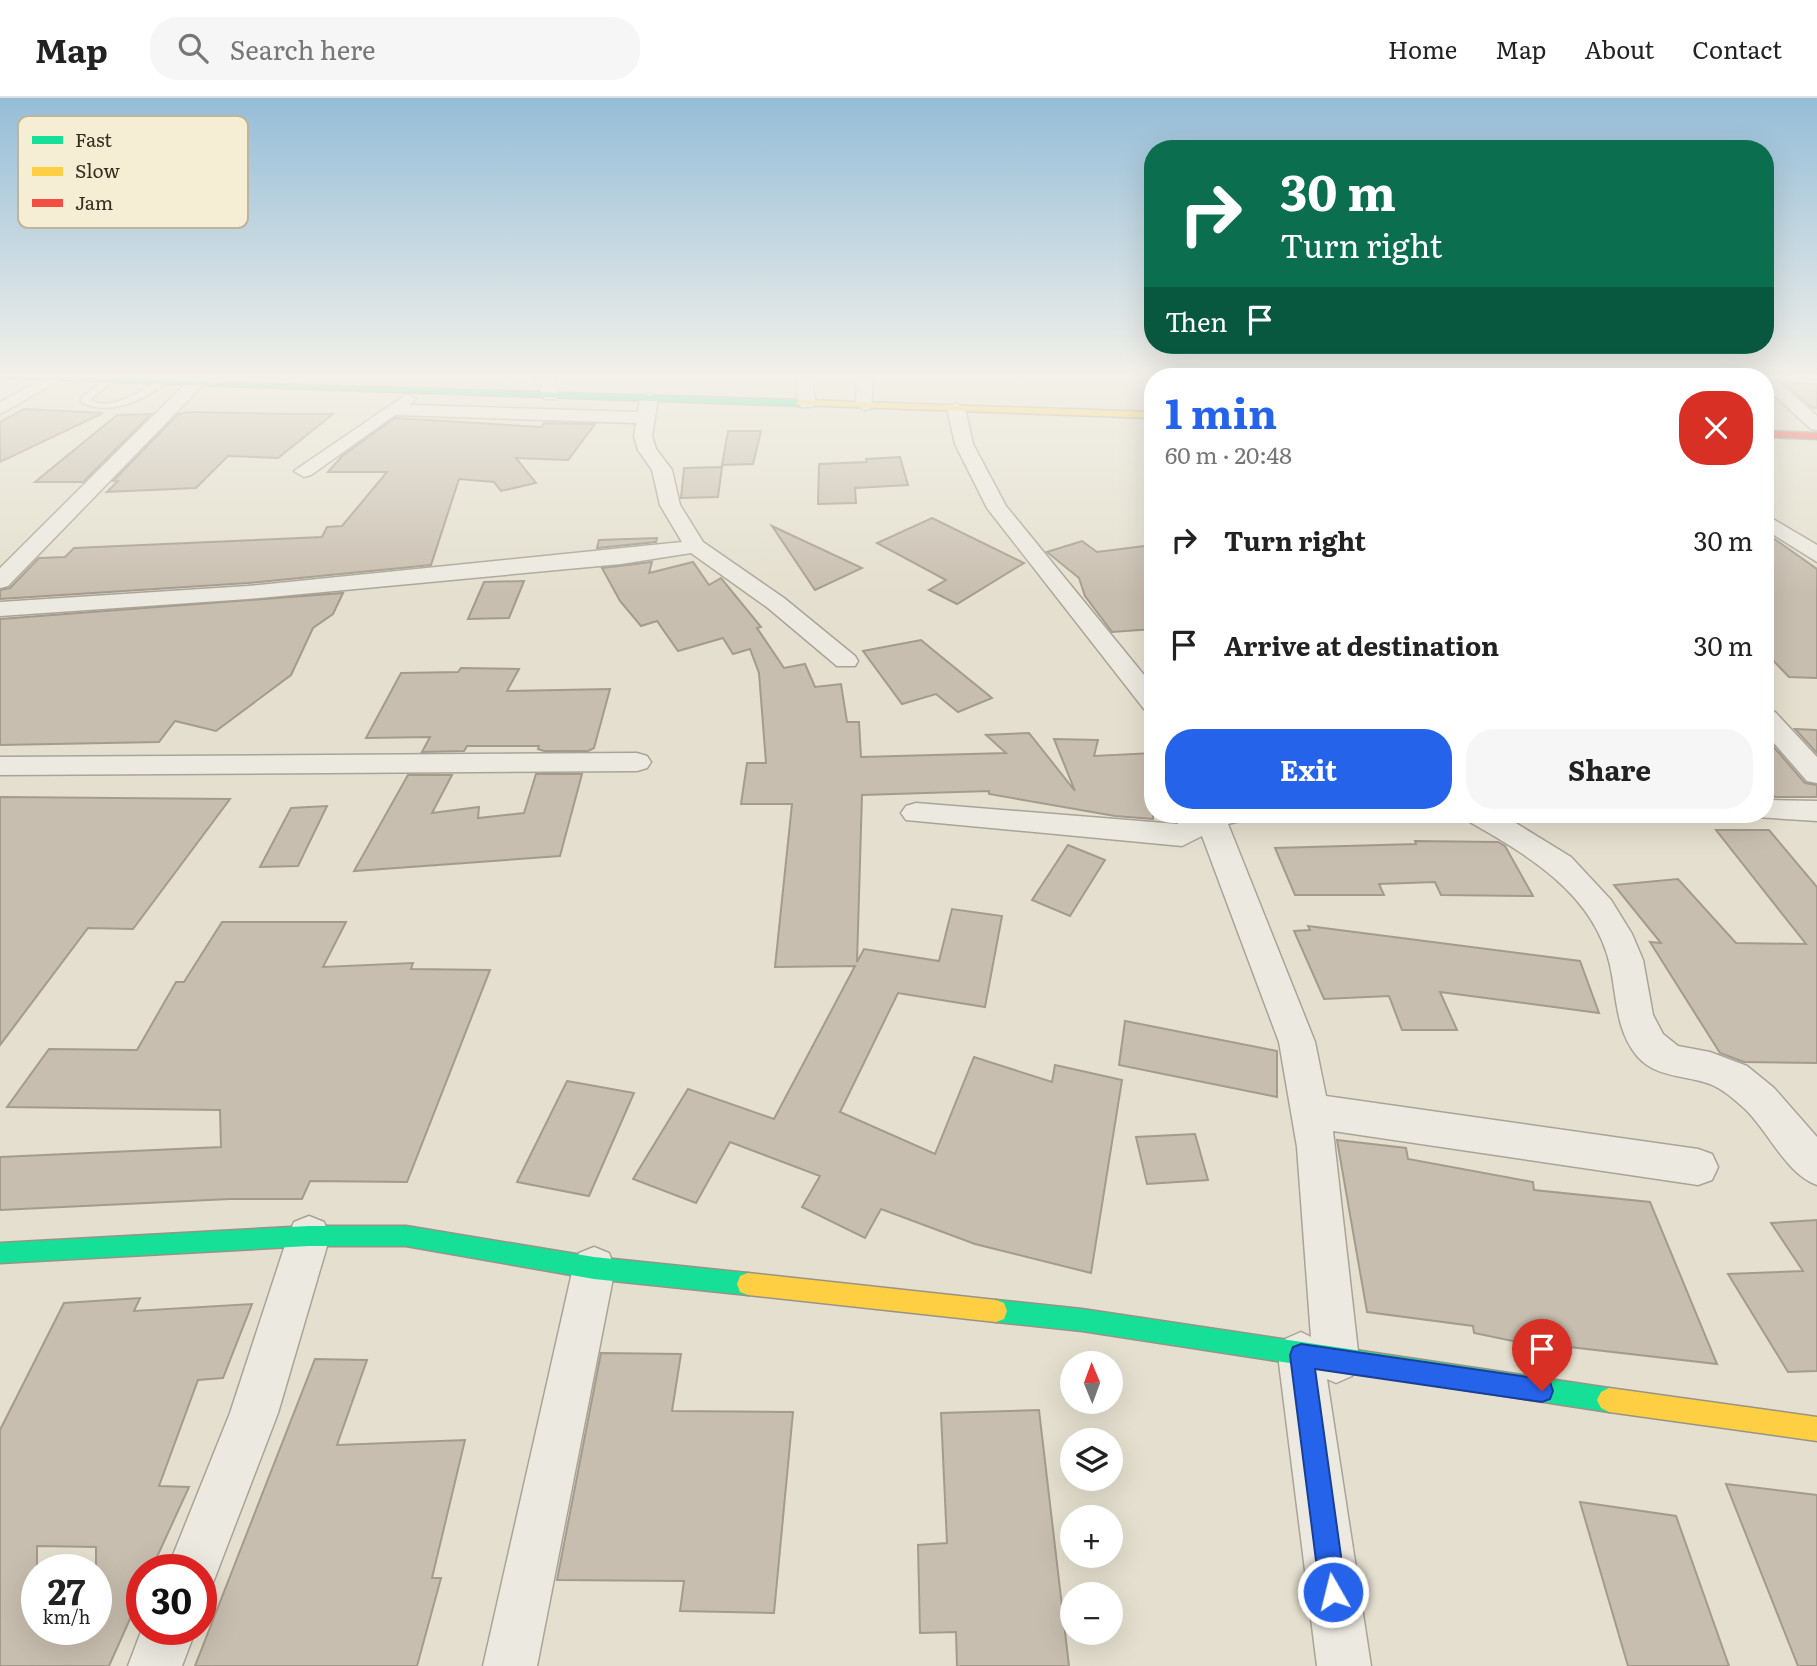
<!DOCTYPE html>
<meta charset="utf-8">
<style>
:root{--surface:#fff;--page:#f6f6f6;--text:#222;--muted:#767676;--line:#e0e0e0;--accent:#2563eb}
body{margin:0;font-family:Literata,serif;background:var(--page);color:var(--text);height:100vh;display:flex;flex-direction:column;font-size:26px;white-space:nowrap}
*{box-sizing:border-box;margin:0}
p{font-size:23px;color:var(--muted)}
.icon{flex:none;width:38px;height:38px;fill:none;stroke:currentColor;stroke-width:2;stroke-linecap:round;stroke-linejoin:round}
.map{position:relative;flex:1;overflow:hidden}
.panel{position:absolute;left:1144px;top:270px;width:630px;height:455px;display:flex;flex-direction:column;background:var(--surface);border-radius:28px;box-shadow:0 7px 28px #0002}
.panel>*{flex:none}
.guide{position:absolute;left:1144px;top:42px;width:630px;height:214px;border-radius:28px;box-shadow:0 7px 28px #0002;background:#0b6e4f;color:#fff;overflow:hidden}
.needle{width:46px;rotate:359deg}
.tools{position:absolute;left:1060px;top:1253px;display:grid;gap:14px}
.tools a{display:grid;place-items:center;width:63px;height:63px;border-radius:50%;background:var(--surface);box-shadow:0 7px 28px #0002;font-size:35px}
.speed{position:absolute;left:21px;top:1456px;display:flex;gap:14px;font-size:35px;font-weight:700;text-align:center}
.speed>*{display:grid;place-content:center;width:91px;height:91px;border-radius:50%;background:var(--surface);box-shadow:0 7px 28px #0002;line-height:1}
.speed small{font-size:18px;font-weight:400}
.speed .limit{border:10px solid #d22;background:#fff;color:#111}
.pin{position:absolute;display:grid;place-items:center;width:60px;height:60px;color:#fff;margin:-72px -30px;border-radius:50% 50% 50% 0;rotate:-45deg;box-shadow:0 0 7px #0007}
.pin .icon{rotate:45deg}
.me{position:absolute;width:77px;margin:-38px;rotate:352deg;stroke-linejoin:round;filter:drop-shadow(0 0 5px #0008)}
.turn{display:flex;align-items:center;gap:24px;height:147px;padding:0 21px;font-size:32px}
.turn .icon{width:91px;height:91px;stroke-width:2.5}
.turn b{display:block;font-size:49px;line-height:60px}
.then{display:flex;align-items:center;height:66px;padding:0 21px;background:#0003;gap:14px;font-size:26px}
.round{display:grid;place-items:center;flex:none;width:74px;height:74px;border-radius:28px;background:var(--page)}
.head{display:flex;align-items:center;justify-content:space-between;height:119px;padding:0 21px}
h1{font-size:42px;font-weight:700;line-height:52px;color:var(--accent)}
.action{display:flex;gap:14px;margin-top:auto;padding:14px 21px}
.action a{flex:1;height:80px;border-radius:28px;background:var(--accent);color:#fff;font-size:28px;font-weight:700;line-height:80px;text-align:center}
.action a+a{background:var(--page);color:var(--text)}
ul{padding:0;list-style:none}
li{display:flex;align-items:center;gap:21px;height:105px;padding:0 21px}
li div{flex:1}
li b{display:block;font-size:26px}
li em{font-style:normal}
header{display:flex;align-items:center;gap:42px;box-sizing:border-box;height:98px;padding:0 35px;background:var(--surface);border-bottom:2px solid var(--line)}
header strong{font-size:33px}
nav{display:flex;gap:38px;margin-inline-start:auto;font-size:24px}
.search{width:490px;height:63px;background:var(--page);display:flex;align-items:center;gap:18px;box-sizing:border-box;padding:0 24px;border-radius:28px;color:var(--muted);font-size:26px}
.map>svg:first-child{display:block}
.building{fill:#c8beaf;stroke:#a49b8d;stroke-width:2;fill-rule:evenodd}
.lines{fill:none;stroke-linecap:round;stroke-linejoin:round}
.lane-casing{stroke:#a9a497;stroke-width:3}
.street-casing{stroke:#a9a497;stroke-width:3}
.fast-casing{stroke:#999386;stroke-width:3}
.slow-casing{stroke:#999386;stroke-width:3}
.jam-casing{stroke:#999386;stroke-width:3}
.lane{fill:#ece9e0;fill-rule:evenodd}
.street{fill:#ece9e0;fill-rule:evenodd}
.fast{fill:#16e098;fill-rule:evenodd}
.slow{fill:#ffcf43;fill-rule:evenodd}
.jam{fill:#f24e42;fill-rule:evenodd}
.route{fill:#2563eb;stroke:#184099;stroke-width:2}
.key{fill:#f5eed4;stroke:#bdb49e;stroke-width:2}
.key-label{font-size:19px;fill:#392d1f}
</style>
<header>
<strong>Map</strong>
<div class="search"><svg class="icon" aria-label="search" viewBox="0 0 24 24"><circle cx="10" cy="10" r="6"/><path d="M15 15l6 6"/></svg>Search here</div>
<nav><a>Home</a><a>Map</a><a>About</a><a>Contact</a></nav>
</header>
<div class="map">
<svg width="1817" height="1568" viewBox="0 0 1817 1568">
<rect width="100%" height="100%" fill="#e4dfce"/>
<!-- building -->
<g class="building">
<polygon points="1784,285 1817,286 1817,310 1812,310"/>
<polygon points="24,311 103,315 0,364 0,324"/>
<polygon points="189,314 292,316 333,316 278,360 228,358 196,390 107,394 118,383 113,383 178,316"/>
<polygon points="151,316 83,384 35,384 117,317"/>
<polygon points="395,320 541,329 544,325 595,326 568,362 516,360 536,385 501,393 494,384 459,381 431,467 248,485 0,501 0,492 10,490 39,460 65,459 74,450 322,439 327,429 342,428 387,374 328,374 342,358"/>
<polygon points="728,333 761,333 753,366 722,367"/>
<polygon points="900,359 908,387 855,390 856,405 818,406 819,366 867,364 866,361"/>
<polygon points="722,369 718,399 681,400 684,370"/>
<polygon points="932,420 1024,465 957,506 929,492 946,482 877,445"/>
<polygon points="772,428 862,470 815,492"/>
<polygon points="1766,435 1817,471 1817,580 1789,579 1766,555"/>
<polygon points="657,440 656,444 597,450 599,442"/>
<polygon points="1082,443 1097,454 1153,447 1153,531 1112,534 1085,498 1079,480 1047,454"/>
<polygon points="652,464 649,475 693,464 709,487 721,480 761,529 757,530 784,570 805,566 815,589 841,586 847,624 859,624 861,659 1006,655 986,637 1029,635 1075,693 1054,641 1098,642 1094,658 1153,655 1153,721 1115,718 989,696 989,693 862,697 857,864 864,851 939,863 952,811 1002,818 985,909 898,895 840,1014 935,1056 974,959 1052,984 1055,967 1122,982 1091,1175 975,1146 881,1111 865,1140 802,1109 820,1078 730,1044 696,1105 633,1081 688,991 774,1021 855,868 775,869 792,706 741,706 747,665 766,665 759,575 750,551 733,556 723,540 678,553 657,523 641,528 620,503 602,470"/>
<polygon points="524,483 509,520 468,521 484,484"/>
<polygon points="343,495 333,516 313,530 291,577 216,633 175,623 159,644 0,647 0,521"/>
<polygon points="921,542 933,552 992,600 958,614 936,596 902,606 863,553"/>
<polygon points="461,570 519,571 507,593 610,591 594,650 588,653 544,653 538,651 539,648 467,648 464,653 422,654 430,639 366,640 401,575 458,574"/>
<polygon points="1795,631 1817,632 1817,655"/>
<polygon points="1766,640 1805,685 1817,687 1817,699 1775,699 1766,689"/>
<polygon points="536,676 582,676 560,758 354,773 408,677 452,677 432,715 479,709 478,720 524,715"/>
<polygon points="0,699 230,701 133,831 88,830 0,947"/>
<polygon points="327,708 298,768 260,769 291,710"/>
<polygon points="1716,732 1769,732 1817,789 1817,965 1744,964 1720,955 1650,844 1661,845 1614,787 1678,781 1736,845 1806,846"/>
<polygon points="1415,743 1498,744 1505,748 1533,798 1441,797 1435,784 1379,786 1384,797 1295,797 1275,750 1416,746"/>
<polygon points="1068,747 1105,762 1070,818 1032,802"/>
<polygon points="222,824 346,824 323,869 413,865 411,871 490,872 407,1084 310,1083 302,1101 230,1101 0,1112 0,1059 221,1049 220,1012 7,1009 49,951 137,952 176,884 184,884"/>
<polygon points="1308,828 1580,863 1599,915 1440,894 1457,932 1402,932 1389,898 1324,901 1294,833 1310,832"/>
<polygon points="1125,923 1277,953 1277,999 1119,967"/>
<polygon points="567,983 634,995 589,1098 517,1084"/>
<polygon points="1195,1036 1208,1082 1147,1086 1136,1039"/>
<polygon points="1337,1042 1406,1050 1408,1061 1533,1084 1534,1092 1650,1104 1717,1266 1569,1249 1571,1255 1474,1235 1473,1228 1367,1214"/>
<polygon points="1817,1122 1817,1273 1788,1274 1728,1176 1803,1173 1771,1125"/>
<path d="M140,1200l-6,13 118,-7 -29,74 -25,2 -39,106 30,1 -38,83h-9v22l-33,74h-109v-236l64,-127zM37,1448l59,1v82h-59z"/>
<polygon points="601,1255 681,1256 672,1313 793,1314 774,1515 680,1513 684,1483 557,1482"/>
<polygon points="315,1261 367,1262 337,1347 465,1342 432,1480 441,1480 417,1568 195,1568"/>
<polygon points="1039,1312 1069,1568 957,1568 956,1534 920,1535 918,1447 947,1445 941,1315"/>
<polygon points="1726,1386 1817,1397 1817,1568 1798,1568"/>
<polygon points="1580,1404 1676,1418 1729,1568 1628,1568"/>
</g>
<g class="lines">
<defs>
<path id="lane" d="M108,279l7,2 -25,21c23,12 51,-10 71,-21l7,2c-23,19 -59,36 -87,21v-4z"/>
<g id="street">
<polygon points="48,278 64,280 0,316 0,304"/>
<polygon points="205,278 238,278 236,282 202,288 8,488 0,490 0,470 191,280"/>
<polygon points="534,278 552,278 559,297 556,301 544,301"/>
<polygon points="795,278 811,278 816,305 813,309 801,309 798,305"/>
<polygon points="857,278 873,278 871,311 865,312 856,307"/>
<polygon points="1760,278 1772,278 1817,318 1817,332 1811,331 1766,290 1766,278"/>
<polygon points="649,295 658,300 652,338 656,351 672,372 680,407 703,444 784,500 855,558 858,563 855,568 837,568 768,510 691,455 621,466 248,501 0,518 0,504 248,488 682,444 660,407 652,372 638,352 634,338 636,325 395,317 311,377 304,379 294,373 407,296 416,301 409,307 638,314 640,300"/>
<polygon points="956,305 965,310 973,346 1006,408 1153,588 1153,613 1144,611 987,410 955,346 947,310"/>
<polygon points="1766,417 1817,447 1817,464 1766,432"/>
<polygon points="1766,612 1775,614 1817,659 1817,685 1807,683 1766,636"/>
<polygon points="637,655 647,658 651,664 647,670 637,673 0,677 0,659"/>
<polygon points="1766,702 1817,703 1817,723 1756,719 1754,716 1766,716"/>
<polygon points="916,705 1177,726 1192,716 1245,716 1240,723 1228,726 1315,944 1326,998 1698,1051 1712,1056 1718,1069 1712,1082 1698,1087 1333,1033 1359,1262 1352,1278 1336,1285 1327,1281 1371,1568 1317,1568 1278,1257 1285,1241 1301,1234 1311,1239 1297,1049 1279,944 1202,738 1182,748 906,722 901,715 906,708"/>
<path d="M1463,716h38l70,43 40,43 21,34 11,26 10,55 10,19 15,12 32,6 37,14 27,22 43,49v48c-31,-11 -48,-53 -72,-76 -10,-9 -22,-20 -35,-25 -25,-9 -54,-6 -73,-28 -22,-27 -20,-60 -27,-91 -16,-72 -84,-111 -142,-144z"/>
<polygon points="309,1118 324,1124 330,1138 278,1315 211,1490 201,1494 201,1472 167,1472 230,1315 288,1138 294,1124"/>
<polygon points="594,1149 609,1155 615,1170 537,1568 483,1568 573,1170 579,1155"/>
<polygon points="142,1531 196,1531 182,1568 128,1568"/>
</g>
<g id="fast">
<polygon points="0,278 800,302 804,305 800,308 0,280"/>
<polygon points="309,1128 406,1128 594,1159 748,1175 756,1178 759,1186 756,1194 748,1197 594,1181 406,1148 309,1148 0,1165 0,1145"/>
<polygon points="996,1202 1082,1211 1609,1290 1617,1294 1621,1302 1617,1310 1609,1314 1082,1233 996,1224 988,1221 985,1213 988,1205"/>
</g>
<g id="slow">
<polygon points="800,302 1153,314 1153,320 797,307 796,305"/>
<polygon points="748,1175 996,1202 1004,1205 1007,1213 1004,1221 996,1224 748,1197 740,1194 737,1186 740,1178"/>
<polygon points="1609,1290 1817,1319 1817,1343 1609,1314 1601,1310 1597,1302 1601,1294"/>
</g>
<polygon id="jam" points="1766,333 1817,335 1817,341 1766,339"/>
</defs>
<!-- lane casing -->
<use href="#lane" class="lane-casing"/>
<!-- street casing -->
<use href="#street" class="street-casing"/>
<!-- fast casing -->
<use href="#fast" class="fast-casing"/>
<!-- slow casing -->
<use href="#slow" class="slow-casing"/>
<!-- jam casing -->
<use href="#jam" class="jam-casing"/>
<!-- lane -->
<use href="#lane" class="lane"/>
<!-- street -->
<use href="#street" class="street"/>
<!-- fast -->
<use href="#fast" class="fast"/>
<!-- slow -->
<use href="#slow" class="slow"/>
<!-- jam -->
<use href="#jam" class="jam"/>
</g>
<!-- sky -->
<linearGradient id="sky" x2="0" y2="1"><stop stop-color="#95bdd8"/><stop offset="0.56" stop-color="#f3f1e9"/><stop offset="1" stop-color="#f3f1e9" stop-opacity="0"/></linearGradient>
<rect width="1817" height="497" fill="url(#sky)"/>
<!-- route -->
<polygon class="route" points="1301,1246 1542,1281 1550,1284 1553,1293 1550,1301 1542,1304 1315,1271 1346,1494 1342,1503 1333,1507 1323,1503 1320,1494 1290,1257 1293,1249"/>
<!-- legend -->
<rect x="18" y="18" width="230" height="112" rx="10" class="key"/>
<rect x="32" y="38" width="31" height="8" fill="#16e098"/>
<rect x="32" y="69" width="31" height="9" fill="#ffcf43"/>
<rect x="32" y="101" width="31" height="8" fill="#f24e42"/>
<g class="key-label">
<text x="75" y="49">Fast</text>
<text x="75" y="80">Slow</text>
<text x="75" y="112">Jam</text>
</g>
</svg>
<div class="tools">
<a><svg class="needle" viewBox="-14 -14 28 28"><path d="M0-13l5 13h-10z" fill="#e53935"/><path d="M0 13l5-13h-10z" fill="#767676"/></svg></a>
<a><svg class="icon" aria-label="layers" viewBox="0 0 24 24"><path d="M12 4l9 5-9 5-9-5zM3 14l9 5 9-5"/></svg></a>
<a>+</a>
<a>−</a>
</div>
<div class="speed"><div>27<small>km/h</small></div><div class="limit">30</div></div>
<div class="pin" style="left:1542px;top:1293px;background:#d93025"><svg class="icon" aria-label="arrive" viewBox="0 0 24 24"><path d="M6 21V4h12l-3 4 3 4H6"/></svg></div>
<svg class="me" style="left:1333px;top:1494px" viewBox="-20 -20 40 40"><circle r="17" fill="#2563eb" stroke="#fff" stroke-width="3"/><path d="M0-11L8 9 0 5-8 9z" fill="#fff"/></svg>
<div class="guide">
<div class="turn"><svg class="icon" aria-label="right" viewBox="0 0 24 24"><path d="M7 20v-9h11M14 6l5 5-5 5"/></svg><div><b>30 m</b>Turn right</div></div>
<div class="then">Then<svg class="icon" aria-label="arrive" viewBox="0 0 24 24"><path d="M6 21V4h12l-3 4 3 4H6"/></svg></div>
</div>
<section class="panel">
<div class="head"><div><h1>1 min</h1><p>60 m · 20:48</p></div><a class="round" style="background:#d93025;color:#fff"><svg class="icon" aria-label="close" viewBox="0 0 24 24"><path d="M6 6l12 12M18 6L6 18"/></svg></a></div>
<ul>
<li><svg class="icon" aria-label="right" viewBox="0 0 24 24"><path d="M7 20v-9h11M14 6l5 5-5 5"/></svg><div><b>Turn right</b></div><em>30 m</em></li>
<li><svg class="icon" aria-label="arrive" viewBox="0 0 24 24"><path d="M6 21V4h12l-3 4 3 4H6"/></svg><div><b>Arrive at destination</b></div><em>30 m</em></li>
</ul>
<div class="action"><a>Exit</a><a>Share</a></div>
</section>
</div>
